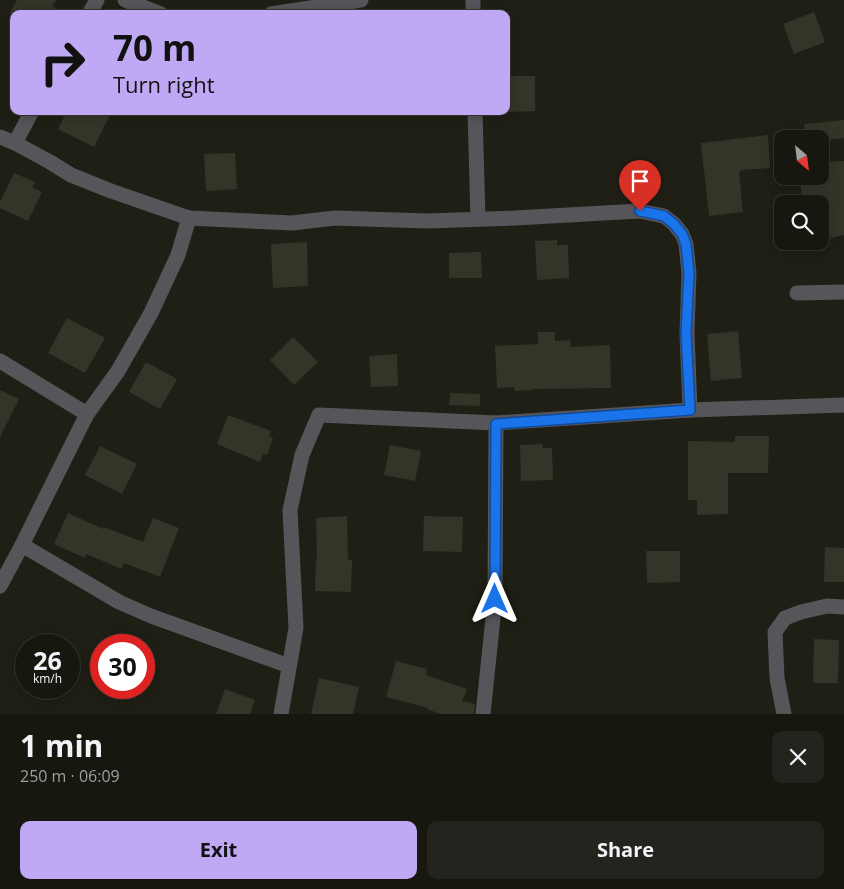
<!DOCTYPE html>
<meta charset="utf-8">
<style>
:root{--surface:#171710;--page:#24241e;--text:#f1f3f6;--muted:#9e9f9f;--line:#363630;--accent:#bfa9f4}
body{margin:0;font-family:"Open Sans",sans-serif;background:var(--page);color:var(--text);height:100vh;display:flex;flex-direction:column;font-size:19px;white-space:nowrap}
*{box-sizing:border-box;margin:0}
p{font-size:16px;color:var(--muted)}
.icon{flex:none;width:28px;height:28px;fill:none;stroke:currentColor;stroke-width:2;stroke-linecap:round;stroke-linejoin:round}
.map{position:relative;height:714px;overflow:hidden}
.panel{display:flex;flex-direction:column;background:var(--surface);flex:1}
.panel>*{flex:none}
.hud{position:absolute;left:10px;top:10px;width:500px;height:105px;border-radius:10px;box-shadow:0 2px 12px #0003,0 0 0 1px var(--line);background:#bfa9f4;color:#111;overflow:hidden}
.needle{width:32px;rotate:152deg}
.fabs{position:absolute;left:774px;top:130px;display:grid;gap:10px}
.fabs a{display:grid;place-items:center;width:55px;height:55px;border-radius:10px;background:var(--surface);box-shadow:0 2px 12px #0003,0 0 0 1px var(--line);font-size:25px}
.speed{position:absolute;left:15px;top:634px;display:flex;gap:10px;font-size:25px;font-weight:700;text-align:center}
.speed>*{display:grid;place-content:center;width:65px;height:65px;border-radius:50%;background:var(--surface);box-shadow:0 2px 12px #0003,0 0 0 1px var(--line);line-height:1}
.speed small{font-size:12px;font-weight:400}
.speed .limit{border:8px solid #d22;background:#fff;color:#111}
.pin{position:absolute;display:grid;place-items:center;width:42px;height:42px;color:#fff;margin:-51px -21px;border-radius:50% 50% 50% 0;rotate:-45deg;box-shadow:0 0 5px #0007}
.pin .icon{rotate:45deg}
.me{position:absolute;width:55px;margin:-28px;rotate:0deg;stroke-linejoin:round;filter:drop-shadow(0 0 4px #0008)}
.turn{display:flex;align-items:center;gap:18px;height:105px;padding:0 20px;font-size:22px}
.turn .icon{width:65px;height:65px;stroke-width:2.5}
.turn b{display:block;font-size:35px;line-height:42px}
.round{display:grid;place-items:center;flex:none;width:52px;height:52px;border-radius:10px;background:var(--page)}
.overview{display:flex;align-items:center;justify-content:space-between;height:85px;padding:0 20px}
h1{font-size:30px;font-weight:700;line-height:38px}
.cta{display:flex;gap:10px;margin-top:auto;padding:10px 20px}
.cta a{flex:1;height:58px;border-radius:10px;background:var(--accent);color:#111;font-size:20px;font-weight:700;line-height:58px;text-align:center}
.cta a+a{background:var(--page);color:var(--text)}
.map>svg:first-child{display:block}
.building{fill:#343429}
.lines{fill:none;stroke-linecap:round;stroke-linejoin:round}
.street{stroke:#57555a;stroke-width:15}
.route-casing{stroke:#114b97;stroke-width:12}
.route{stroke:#1a73e8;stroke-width:9}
</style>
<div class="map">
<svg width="844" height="714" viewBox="0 0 844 714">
<rect width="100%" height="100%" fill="#1f1f15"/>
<!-- building -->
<g class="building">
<polygon points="17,0 56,0 52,6 66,14 9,14"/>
<polygon points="814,12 825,42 794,54 783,24"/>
<polygon points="506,76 535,76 535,111 506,112"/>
<polygon points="67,111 102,111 110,115 94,147 58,129"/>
<polygon points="844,120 844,138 820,141 820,139 806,139 804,124"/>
<polygon points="768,135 770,168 741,170 741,171 739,172 743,212 709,216 701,143"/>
<polygon points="235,153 237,189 206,191 204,154"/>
<polygon points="844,161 844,235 831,238 830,234 820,236 820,198 801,199 801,176 820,176 820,162"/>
<polygon points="14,173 35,182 32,187 42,192 28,221 0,208 0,202"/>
<polygon points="557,240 557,245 568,245 569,278 537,280 535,241"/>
<polygon points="307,242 308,286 273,288 271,244"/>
<polygon points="481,252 482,278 449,278 449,253"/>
<polygon points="67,318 105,338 85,373 48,353"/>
<polygon points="738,331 742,378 711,381 707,334"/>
<polygon points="538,332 555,332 555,341 570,340 571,347 610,345 611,388 532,389 532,390 515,391 514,387 497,388 495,346 538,344"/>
<polygon points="293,337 318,362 294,385 270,360"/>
<polygon points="397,354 398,386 371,387 369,356"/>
<polygon points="146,362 177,379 160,409 129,392"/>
<polygon points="0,390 19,399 0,437"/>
<polygon points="450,393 480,394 480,406 449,405"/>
<polygon points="228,415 271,431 269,436 273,438 267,455 263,454 260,462 217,444"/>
<polygon points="735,436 769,436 768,473 728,473 728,514 697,515 697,500 688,500 688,441 735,442"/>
<polygon points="542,444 543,448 552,448 553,480 521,481 520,445"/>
<polygon points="390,445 421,451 415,481 384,475"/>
<polygon points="100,446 137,464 122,494 85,475"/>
<polygon points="68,513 103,529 104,527 143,542 153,518 179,528 160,577 124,563 122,569 86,554 85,558 54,544"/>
<polygon points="347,516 348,560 352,560 351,592 315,591 316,559 317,559 316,518"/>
<polygon points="424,516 463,517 462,552 423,551"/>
<polygon points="825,547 844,548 844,582 824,582"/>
<polygon points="646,551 680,551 680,582 647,583"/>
<polygon points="814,639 839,640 838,683 813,683"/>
<polygon points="396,661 427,669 426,675 467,689 462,701 475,704 474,714 440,714 427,709 428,708 386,697"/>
<polygon points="319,678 359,687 353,714 311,714"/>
<polygon points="225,689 255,700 250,714 216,714"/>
</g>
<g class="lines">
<!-- street -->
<g class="street">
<polyline points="125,0 161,14"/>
<polyline points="473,0 473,14"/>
<polyline points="89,14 97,0"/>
<polyline points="271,14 361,0"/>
<polyline points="475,111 478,219"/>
<polyline points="0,137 15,143 50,162 71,175 111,191 189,218 292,223 335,218 427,221 515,218 639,211 664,216 674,224 682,234 686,244 689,273 687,333 690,410"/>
<polyline points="15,143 32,111"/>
<polyline points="797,293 844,292"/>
<polyline points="0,361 87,414"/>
<polyline points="22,545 119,602 151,616 289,666"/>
<polyline points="0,586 22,545 87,414 118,371 151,313 178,255 189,218"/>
<polyline points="281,714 296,628 290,510 302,455 319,415 496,423 690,410 844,405"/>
<polyline points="483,714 495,599 496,423"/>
<polyline points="784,714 777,678 775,632 785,618 801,612 827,606 844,607"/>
</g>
</g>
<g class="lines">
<defs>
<polyline id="route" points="495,599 496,424 690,410 686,333 689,273 686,244 682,234 674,224 664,216 640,211"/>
</defs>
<!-- route casing -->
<use href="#route" class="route-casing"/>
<!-- route -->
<use href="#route" class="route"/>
</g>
</svg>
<div class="fabs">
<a><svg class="needle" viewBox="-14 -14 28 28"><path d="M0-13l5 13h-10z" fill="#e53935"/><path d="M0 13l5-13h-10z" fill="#9e9f9f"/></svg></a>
<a><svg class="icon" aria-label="search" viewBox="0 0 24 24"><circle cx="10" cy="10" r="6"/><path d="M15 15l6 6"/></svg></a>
</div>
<div class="speed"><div>26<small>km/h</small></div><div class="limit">30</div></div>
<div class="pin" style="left:640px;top:211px;background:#d93025"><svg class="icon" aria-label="arrive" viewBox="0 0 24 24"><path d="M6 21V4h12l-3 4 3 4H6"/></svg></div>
<svg class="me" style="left:495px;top:599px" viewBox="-20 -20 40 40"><path d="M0-17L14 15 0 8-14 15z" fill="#1a73e8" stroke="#fff" stroke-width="4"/></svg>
<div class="hud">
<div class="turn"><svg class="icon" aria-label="right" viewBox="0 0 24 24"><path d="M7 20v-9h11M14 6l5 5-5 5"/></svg><div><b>70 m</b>Turn right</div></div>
</div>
</div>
<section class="panel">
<div class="overview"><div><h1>1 min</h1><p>250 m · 06:09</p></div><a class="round"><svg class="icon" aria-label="close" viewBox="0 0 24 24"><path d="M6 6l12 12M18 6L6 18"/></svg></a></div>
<div class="cta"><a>Exit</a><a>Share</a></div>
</section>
